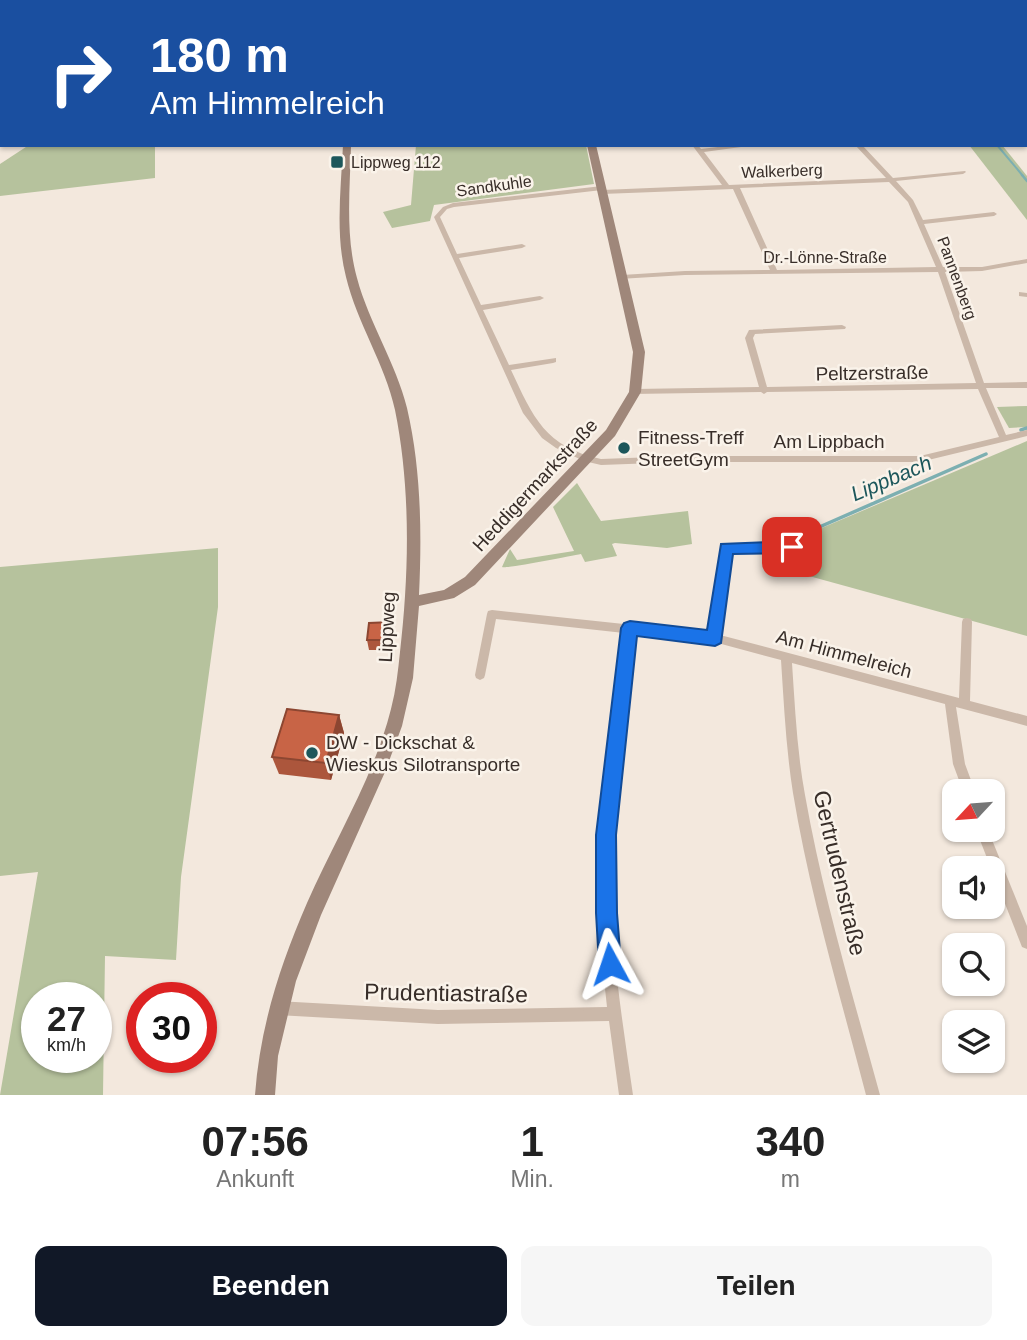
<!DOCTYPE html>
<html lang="de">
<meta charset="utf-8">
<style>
:root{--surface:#fff;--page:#f6f6f6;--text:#222;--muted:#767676;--accent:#111827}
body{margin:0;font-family:Helvetica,sans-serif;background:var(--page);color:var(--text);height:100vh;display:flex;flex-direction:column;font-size:26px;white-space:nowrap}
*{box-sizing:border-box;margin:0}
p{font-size:23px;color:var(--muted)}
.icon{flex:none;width:38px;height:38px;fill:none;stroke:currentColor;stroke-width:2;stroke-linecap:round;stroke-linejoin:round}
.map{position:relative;height:1095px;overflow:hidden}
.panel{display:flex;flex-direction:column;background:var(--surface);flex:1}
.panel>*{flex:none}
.guide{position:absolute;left:0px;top:0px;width:1027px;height:147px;box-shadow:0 2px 5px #0004;background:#1a4fa0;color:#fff;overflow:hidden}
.needle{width:46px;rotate:244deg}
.tools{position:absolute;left:942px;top:779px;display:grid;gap:14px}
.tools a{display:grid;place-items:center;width:63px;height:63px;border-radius:14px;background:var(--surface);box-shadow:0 2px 5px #0004;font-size:35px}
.speed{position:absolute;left:21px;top:982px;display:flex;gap:14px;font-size:35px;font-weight:700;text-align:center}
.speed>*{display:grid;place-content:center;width:91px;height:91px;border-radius:50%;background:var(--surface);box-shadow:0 2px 5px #0004;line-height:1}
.speed small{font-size:18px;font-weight:400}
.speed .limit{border:10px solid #d22;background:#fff;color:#111}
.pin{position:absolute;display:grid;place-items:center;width:60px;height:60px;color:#fff;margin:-30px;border-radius:14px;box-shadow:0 4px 10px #0006}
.me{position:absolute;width:77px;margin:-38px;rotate:355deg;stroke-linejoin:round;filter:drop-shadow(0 0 5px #0008)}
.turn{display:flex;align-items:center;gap:24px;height:147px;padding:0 35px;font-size:32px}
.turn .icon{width:91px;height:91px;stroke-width:2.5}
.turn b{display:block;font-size:49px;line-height:60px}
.eta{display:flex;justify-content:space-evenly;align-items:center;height:119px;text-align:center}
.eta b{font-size:42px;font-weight:700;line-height:49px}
.primary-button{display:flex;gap:14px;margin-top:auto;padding:14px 35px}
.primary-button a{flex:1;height:80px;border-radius:14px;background:var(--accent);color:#fff;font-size:28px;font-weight:700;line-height:80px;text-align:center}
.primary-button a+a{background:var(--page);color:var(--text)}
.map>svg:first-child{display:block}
.green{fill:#b6c29d;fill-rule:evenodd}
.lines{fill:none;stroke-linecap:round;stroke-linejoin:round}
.stream-far2{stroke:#7cafb1;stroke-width:2}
.stream-far1{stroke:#7cafb1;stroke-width:2.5}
.stream{stroke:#7cafb1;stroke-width:3.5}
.street{fill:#cbb8a9;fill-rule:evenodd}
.secondary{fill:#9f877a;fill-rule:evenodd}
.wall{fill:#ac563c}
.shaded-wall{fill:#8c4631}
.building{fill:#c86446;stroke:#8c4631;stroke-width:2}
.route{fill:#1a73e8;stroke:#114b97;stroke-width:2}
.poi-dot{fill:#1d575b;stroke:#faf3ea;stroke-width:2.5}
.labels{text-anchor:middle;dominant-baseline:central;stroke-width:5;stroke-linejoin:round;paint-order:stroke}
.far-poi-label{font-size:16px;fill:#382e29;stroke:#faf3ea;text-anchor:start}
.far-street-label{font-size:16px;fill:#382e29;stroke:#faf3ea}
.street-label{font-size:19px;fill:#382e29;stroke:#faf3ea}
.poi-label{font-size:19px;fill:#382e29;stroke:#faf3ea;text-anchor:start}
.water-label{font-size:21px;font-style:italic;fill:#1d575b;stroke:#faf3ea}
.near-street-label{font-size:23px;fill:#382e29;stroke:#faf3ea}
</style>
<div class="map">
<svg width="1027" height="1095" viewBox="0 0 1027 1095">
<rect width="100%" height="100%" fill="#f3e8dd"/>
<!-- green -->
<g class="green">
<polygon points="315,0 614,0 316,2"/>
<polygon points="29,145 155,145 155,178 0,196 0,164"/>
<polygon points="416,145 586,145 594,184 434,205 430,221 392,228 383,212 411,205"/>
<polygon points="969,145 1002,145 1027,176 1027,220"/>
<polygon points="1027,406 1027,427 1009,428 997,407"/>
<polygon points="1027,441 1027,636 798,573 817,530"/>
<path d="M577,483l24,38 87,-10 4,33 -25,4 -52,-5 -3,1 5,12 -32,6 -4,-8c-12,2 -73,15 -79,13l8,-18 7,11 57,-9 -21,-44z"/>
<path d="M218,548v59l-37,270 -5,83 -71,-4 -2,139h-103l38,-223 -38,4v-309zM37,998h59v59h-59z"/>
</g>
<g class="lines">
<!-- stream-far2 -->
<polyline class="stream-far2" points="997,145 1023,176"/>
<!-- stream-far1 -->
<polyline class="stream-far1" points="1022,175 1027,181"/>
<!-- stream -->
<g class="stream">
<polyline points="1021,430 1027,428"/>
<polyline points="808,532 986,454"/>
</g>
<!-- street -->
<g class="street">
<path d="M692,145h6l3,4 33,-4h22l-52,7 25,33 157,-7 -31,-33h7l31,33 72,-7 1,1 -3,2 -67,7 17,19 10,20 71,-8 3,2 -3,2 -70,8 19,43h39l45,-8v4l-45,8 -37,1 39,111 43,-1v6h-41l20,47 21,-5v6l-107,26h-238l-81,3 -17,-4 -28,-13 -14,-10 -19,-25 -89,-196 9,-10 10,-4 149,-17 3,2 -3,2 -148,17 -7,2 -7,8 17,37 65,-10 4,2 -4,2 -63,10 22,47 59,-9 4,2 -4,2 -57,10 26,55 47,-7v4l-3,1 -42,7c22,47 34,77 90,89l81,-3h238l79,-19 -21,-48 -211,3 -3,2 -3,-2 -129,2 -1,-2 4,-3 124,-2 -14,-49 4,-8 93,-5 4,2 -1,2 -90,5 -2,4 14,49 209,-4 -38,-111 -253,3 -66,4v-4h3l63,-4 85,-1 -37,-81 -131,5 -3,-2 3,-2 120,-5zM889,182l19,20 28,65 -159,3 -37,-82z"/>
<polygon points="1019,292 1027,293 1027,297 1019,296"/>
<path d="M792,543l3,1 2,3 -2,3 -3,1 -62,1 -10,83 239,63 3,-76 1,-3 4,-1 4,1 1,3 -2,79 57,15v10l-71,-19 9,57 10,27h-12l-10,-27 -8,-60 -153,-41c3,44 5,89 13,132 18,102 48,201 75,300h-14c-26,-100 -56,-200 -73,-302 -7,-44 -9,-88 -12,-133l-67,-18 -80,-8c-9,77 -22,155 -23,233 -1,77 11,153 22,228h-14l-10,-74 -171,3 -161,-9 -5,-2 -2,-5 2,-5 5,-2 161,9 169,-3c-5,-46 -9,-93 -9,-139 2,-79 16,-157 26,-235l-128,-14 -11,56 -1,3 -4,2 -4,-2 -1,-3 12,-61 1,-3 4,-1 217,23 14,-88z"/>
<polygon points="976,830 988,830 1027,926 1027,949 1022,947"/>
</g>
<!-- secondary -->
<g class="secondary">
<polygon points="304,0 312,0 312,2 305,2"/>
<polygon points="619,0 627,0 618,2"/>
<path d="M343,145h8c-1,44 -6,90 6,133 12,45 39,85 50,130 14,60 15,125 12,187l25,-5 21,-13 141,-147 23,-38 4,-40 -46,-207h9l49,207 -4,40 -26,44 -140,149 -21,13 -35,8 -6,72 -11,48 -17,46 -64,143 -25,66 -18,75 -3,39h-20c5,-68 25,-130 52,-192 28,-64 67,-126 84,-194 5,-19 7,-38 9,-57 9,-78 11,-163 -5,-242 -10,-46 -38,-87 -49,-133 -11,-43 -5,-88 -3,-132z"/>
</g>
</g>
<!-- wall -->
<g class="wall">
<polygon points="392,632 391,650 369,650 367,640"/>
<polygon points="339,715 344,733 331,780 279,774 272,757"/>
</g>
<!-- shaded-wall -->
<g class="shaded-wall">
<polygon points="391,622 392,632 391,650 389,640"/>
<polygon points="339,715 344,733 331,780 326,763"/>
</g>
<!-- building -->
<g class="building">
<polygon points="391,622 389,640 367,640 369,623"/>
<polygon points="287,709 339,715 326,763 272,757"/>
</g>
<!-- route -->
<polygon class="route" points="792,541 800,547 792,553 733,554 721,643 715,646 637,636 616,835 617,913 621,964 618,971 610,974 603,971 599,964 596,913 596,835 621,628 624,623 630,621 707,630 721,544"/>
<!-- markers -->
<g class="poi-dot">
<rect x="330" y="155" width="14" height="14" rx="3.5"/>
<circle cx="624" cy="448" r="7"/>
<circle cx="312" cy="753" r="7"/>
</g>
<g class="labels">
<!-- far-poi labels -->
<g class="far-poi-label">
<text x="351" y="162">Lippweg 112</text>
</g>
<!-- far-street labels -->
<g class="far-street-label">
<text transform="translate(782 171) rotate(-2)">Walkerberg</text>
<text transform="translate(494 186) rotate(-8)">Sandkuhle</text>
<text x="825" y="257">Dr.-Lönne-Straße</text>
<text transform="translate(957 278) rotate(70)">Pannenberg</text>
</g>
<!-- street labels -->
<g class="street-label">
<text transform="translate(872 373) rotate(-1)">Peltzerstraße</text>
<text x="829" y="441">Am Lippbach</text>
<text transform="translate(535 485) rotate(-47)">Heddigermarkstraße</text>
<text transform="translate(387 627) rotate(-87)">Lippweg</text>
<text transform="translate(844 654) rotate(15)">Am Himmelreich</text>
</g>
<!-- poi labels -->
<g class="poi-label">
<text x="638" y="437">Fitness-Treff<tspan x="638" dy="22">StreetGym</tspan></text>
<text x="326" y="742">DW - Dickschat &amp;<tspan x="326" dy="22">Wieskus Silotransporte</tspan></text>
</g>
<!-- water labels -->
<g class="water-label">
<text transform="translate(891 478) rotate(-23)">Lippbach</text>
</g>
<!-- near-street labels -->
<g class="near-street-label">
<text transform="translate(840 873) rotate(77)">Gertrudenstraße</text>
<text transform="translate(446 993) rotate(1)">Prudentiastraße</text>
</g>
</g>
</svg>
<div class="tools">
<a><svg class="needle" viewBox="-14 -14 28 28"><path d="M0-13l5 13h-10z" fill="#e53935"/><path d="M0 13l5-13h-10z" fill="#767676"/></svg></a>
<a><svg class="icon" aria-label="sound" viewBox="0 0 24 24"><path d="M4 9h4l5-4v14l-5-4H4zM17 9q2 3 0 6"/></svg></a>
<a><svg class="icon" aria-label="search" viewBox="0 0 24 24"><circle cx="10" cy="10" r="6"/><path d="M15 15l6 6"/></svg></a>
<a><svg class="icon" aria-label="layers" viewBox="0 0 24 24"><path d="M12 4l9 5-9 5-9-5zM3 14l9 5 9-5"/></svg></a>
</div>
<div class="speed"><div>27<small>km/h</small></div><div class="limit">30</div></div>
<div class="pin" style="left:792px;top:547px;background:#d93025"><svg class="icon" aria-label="arrive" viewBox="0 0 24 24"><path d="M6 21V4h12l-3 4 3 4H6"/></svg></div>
<svg class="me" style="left:610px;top:964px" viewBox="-20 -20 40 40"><path d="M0-17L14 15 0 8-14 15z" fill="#1a73e8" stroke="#fff" stroke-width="4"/></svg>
<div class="guide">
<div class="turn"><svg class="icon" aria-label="right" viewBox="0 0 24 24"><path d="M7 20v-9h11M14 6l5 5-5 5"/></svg><div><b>180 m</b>Am Himmelreich</div></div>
</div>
</div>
<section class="panel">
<div class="eta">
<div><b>07:56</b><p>Ankunft</p></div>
<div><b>1</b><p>Min.</p></div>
<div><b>340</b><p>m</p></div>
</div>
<div class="primary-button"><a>Beenden</a><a>Teilen</a></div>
</section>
